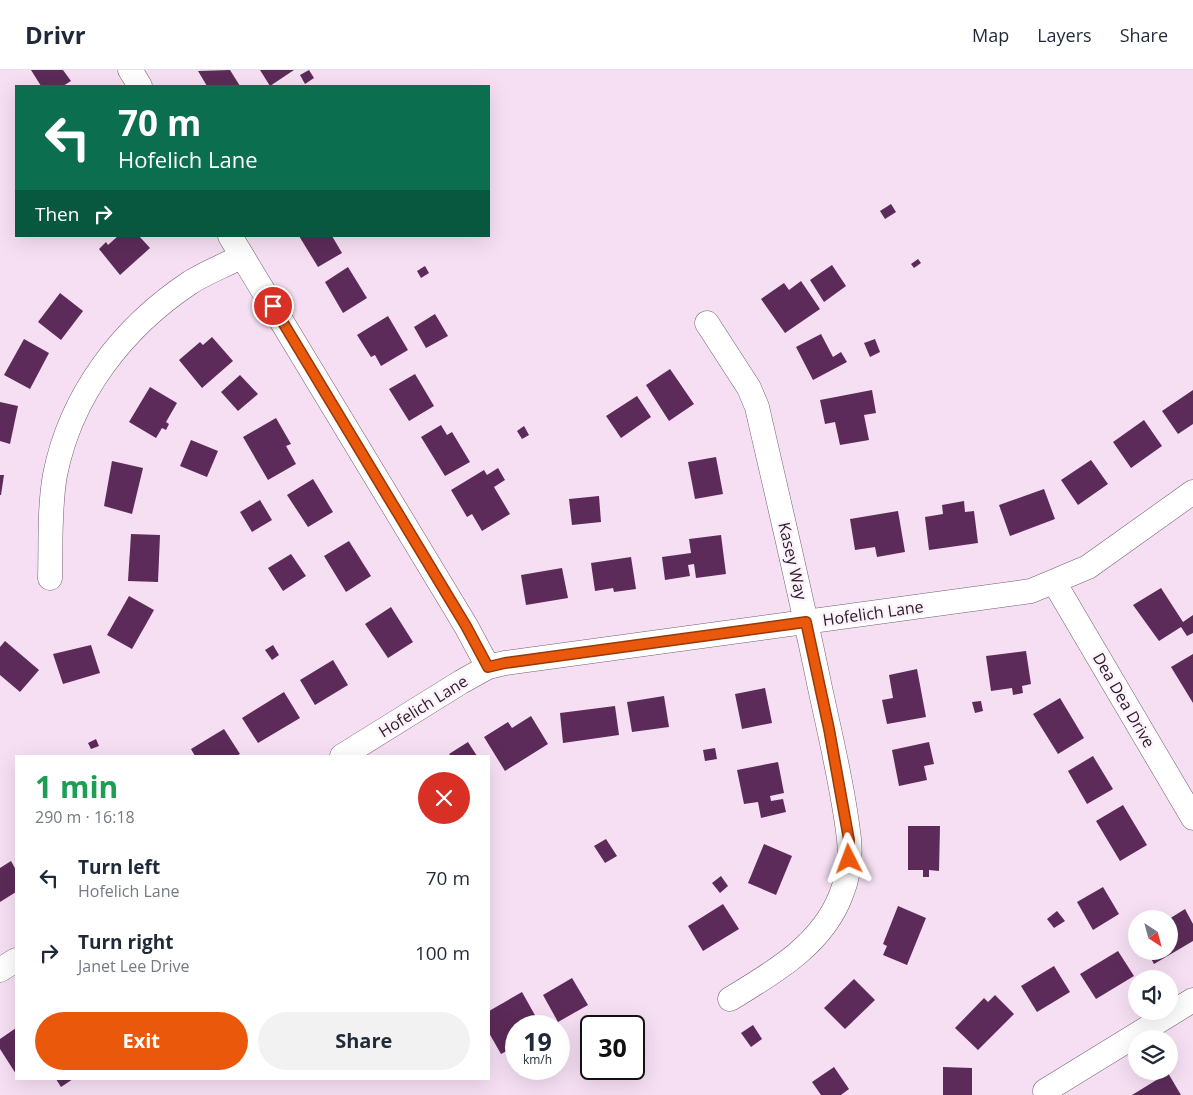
<!DOCTYPE html>
<meta charset="utf-8">
<style>
:root{--surface:#fff;--page:#f2f2f3;--text:#1f2937;--muted:#747a83;--line:#e0e1e3;--accent:#ea580c}
body{margin:0;font-family:"Open Sans",sans-serif;background:var(--page);color:var(--text);height:100vh;display:flex;flex-direction:column;font-size:19px;white-space:nowrap}
*{box-sizing:border-box;margin:0}
p{font-size:16px;color:var(--muted)}
.icon{flex:none;width:28px;height:28px;fill:none;stroke:currentColor;stroke-width:2;stroke-linecap:round;stroke-linejoin:round}
.map{position:relative;flex:1;overflow:hidden}
.sheet{position:absolute;left:15px;top:685px;width:475px;height:325px;display:flex;flex-direction:column;background:var(--surface);border-radius:0px;box-shadow:0 5px 20px #0002}
.sheet>*{flex:none}
.banner{position:absolute;left:15px;top:15px;width:475px;height:152px;border-radius:0px;box-shadow:0 5px 20px #0002;background:#0b6e4f;color:#fff;overflow:hidden}
.needle{width:32px;rotate:144deg}
.fabs{position:absolute;left:1128px;top:840px;display:grid;gap:10px}
.fabs a{display:grid;place-items:center;width:50px;height:50px;border-radius:50%;background:var(--surface);box-shadow:0 5px 20px #0002;font-size:25px}
.speed{position:absolute;left:505px;top:945px;display:flex;gap:10px;font-size:25px;font-weight:700;text-align:center}
.speed>*{display:grid;place-content:center;width:65px;height:65px;border-radius:50%;background:var(--surface);box-shadow:0 5px 20px #0002;line-height:1}
.speed small{font-size:12px;font-weight:400}
.speed .limit{border:2px solid #111;border-radius:8px;background:#fff;color:#111}
.pin{position:absolute;display:grid;place-items:center;width:42px;height:42px;color:#fff;margin:-21px;border:2px solid #fff;border-radius:50%;box-shadow:0 1px 5px #0007}
.me{position:absolute;width:55px;margin:-28px;rotate:357deg;stroke-linejoin:round;filter:drop-shadow(0 0 4px #0008)}
.turn{display:flex;align-items:center;gap:18px;height:105px;padding:0 20px;font-size:22px}
.turn .icon{width:65px;height:65px;stroke-width:2.5}
.turn b{display:block;font-size:35px;line-height:42px}
.then{display:flex;align-items:center;height:48px;padding:0 20px;background:#0003;gap:10px;font-size:19px}
.round{display:grid;place-items:center;flex:none;width:52px;height:52px;border-radius:26px;background:var(--page)}
.summary{display:flex;align-items:center;justify-content:space-between;height:85px;padding:0 20px}
h1{font-size:30px;font-weight:700;line-height:38px;color:#1e9e55}
.button{display:flex;gap:10px;margin-top:auto;padding:10px 20px}
.button a{flex:1;height:58px;border-radius:30px;background:var(--accent);color:#fff;font-size:20px;font-weight:700;line-height:58px;text-align:center}
.button a+a{background:var(--page);color:var(--text)}
ul{padding:0;list-style:none}
li{display:flex;align-items:center;gap:15px;height:75px;padding:0 20px}
li div{flex:1}
li b{display:block;font-size:19px}
li em{font-style:normal}
header{display:flex;align-items:center;gap:30px;box-sizing:border-box;height:70px;padding:0 25px;background:var(--surface);border-bottom:1px solid var(--line)}
header strong{font-size:24px}
nav{display:flex;gap:28px;margin-inline-start:auto;font-size:18px}
.map>svg:first-child{display:block}
.building{fill:#5c2b59}
.lines{fill:none;stroke-linecap:round;stroke-linejoin:round}
.minor-casing{stroke:#715e6f;stroke-width:25}
.minor{stroke:#fff;stroke-width:24}
.route-casing{stroke:#983908;stroke-width:12}
.route{stroke:#ea580c;stroke-width:9}
.labels{text-anchor:middle;dominant-baseline:central;stroke-width:5;stroke-linejoin:round;paint-order:stroke}
.street-label{font-size:16px;fill:#261e25;stroke:#fef0fc}
</style>
<header>
<strong>Drivr</strong>
<nav><a>Map</a><a>Layers</a><a>Share</a></nav>
</header>
<div class="map">
<svg width="1193" height="1025" viewBox="0 0 1193 1025">
<rect width="100%" height="100%" fill="#f6dff3"/>
<!-- building -->
<g class="building">
<polygon points="31,0 63,0 71,11 63,16 41,16"/>
<polygon points="230,0 240,16 207,16 198,1"/>
<polygon points="260,0 294,0 270,16"/>
<polygon points="309,0 314,8 305,14 300,5"/>
<polygon points="891,134 896,142 885,149 880,141"/>
<polygon points="118,166 139,166 150,178 120,205 99,179 106,172 108,175"/>
<polygon points="299,166 332,166 342,183 318,197"/>
<polygon points="918,189 921,193 914,198 911,194"/>
<polygon points="832,195 846,216 824,232 810,210"/>
<polygon points="425,196 429,203 421,208 417,201"/>
<polygon points="348,197 367,228 343,243 325,212"/>
<polygon points="801,211 820,239 785,263 761,229 784,213 789,220"/>
<polygon points="60,223 83,241 61,270 38,252"/>
<polygon points="435,244 448,266 426,278 414,257"/>
<polygon points="388,246 408,280 381,296 375,285 371,287 357,265"/>
<polygon points="821,264 833,287 841,282 847,292 813,310 796,277"/>
<polygon points="212,267 233,291 202,318 179,290 200,272 203,275"/>
<polygon points="24,269 49,283 30,319 4,305"/>
<polygon points="875,269 880,282 870,287 864,273"/>
<polygon points="670,299 694,334 669,351 646,315"/>
<polygon points="415,304 434,336 409,351 389,319"/>
<polygon points="240,305 258,324 238,341 221,322"/>
<polygon points="150,317 177,333 166,352 169,354 166,360 162,358 156,368 129,352"/>
<polygon points="872,320 876,343 864,345 869,370 840,375 835,352 825,354 820,330"/>
<polygon points="1193,320 1193,354 1178,364 1162,341"/>
<polygon points="637,326 651,347 621,368 606,346"/>
<polygon points="0,332 18,336 10,374 0,371"/>
<polygon points="276,348 291,374 286,376 296,394 268,410 243,367"/>
<polygon points="1144,350 1162,376 1131,398 1113,372"/>
<polygon points="441,355 447,365 452,362 470,392 445,406 421,367"/>
<polygon points="524,356 529,365 522,369 517,361"/>
<polygon points="191,370 218,381 207,407 180,396"/>
<polygon points="716,387 723,424 695,429 688,392"/>
<polygon points="1091,390 1108,414 1078,435 1061,410"/>
<polygon points="112,391 143,398 132,444 104,436"/>
<polygon points="498,398 505,410 494,417 510,444 482,461 472,444 467,447 451,420 484,400 487,405"/>
<polygon points="0,405 4,405 1,425 0,425"/>
<polygon points="313,409 333,442 308,457 287,425"/>
<polygon points="1044,419 1055,449 1010,466 999,435"/>
<polygon points="599,426 601,452 572,455 569,429"/>
<polygon points="260,430 272,450 252,462 240,442"/>
<polygon points="964,431 965,442 974,441 978,473 929,480 925,447 943,444 942,435"/>
<polygon points="898,441 905,482 877,487 875,477 855,480 850,449"/>
<polygon points="131,464 160,465 158,512 128,511"/>
<polygon points="721,465 726,504 696,508 694,494 688,495 690,506 665,510 662,487 691,483 689,469"/>
<polygon points="349,471 371,506 346,522 324,486"/>
<polygon points="291,484 306,506 283,521 268,498"/>
<polygon points="631,487 636,519 614,522 613,518 595,521 591,493"/>
<polygon points="562,498 568,528 526,535 521,505"/>
<polygon points="1161,518 1183,552 1193,545 1193,563 1187,566 1181,557 1159,571 1133,535"/>
<polygon points="129,526 154,540 132,579 107,565"/>
<polygon points="391,537 413,572 388,588 365,554"/>
<polygon points="5,571 39,600 20,622 0,605 0,577"/>
<polygon points="91,575 100,603 63,614 53,584"/>
<polygon points="273,575 279,585 272,590 265,580"/>
<polygon points="1026,581 1031,614 1022,616 1023,623 1013,625 1012,618 991,621 986,586"/>
<polygon points="1193,584 1193,633 1171,597"/>
<polygon points="333,590 348,615 315,635 300,610"/>
<polygon points="917,599 926,647 887,654 882,630 893,628 889,605"/>
<polygon points="765,618 772,653 742,659 735,624"/>
<polygon points="284,622 300,648 258,673 242,648"/>
<polygon points="664,626 669,657 632,662 627,632"/>
<polygon points="1060,628 1084,668 1058,684 1033,644"/>
<polygon points="981,631 983,641 975,643 972,632"/>
<polygon points="615,636 619,665 563,673 560,643"/>
<polygon points="531,646 548,674 505,701 484,667 508,652 512,658"/>
<polygon points="224,659 240,684 236,686 195,686 191,679"/>
<polygon points="96,669 99,676 91,679 88,673"/>
<polygon points="468,672 477,686 451,686 449,684"/>
<polygon points="929,672 934,694 924,696 927,710 899,716 892,680"/>
<polygon points="715,678 717,689 705,691 703,680"/>
<polygon points="1093,686 1113,719 1087,734 1068,701"/>
<polygon points="778,692 784,723 770,726 771,731 783,729 786,742 761,748 758,732 744,734 737,700"/>
<polygon points="1123,735 1147,775 1120,791 1096,751"/>
<polygon points="908,756 940,756 939,801 929,800 929,807 923,807 923,800 908,800"/>
<polygon points="606,769 617,786 605,793 594,776"/>
<polygon points="764,774 792,786 776,825 748,813"/>
<polygon points="11,791 16,800 16,822 0,832 0,798"/>
<polygon points="721,806 728,816 720,823 712,813"/>
<polygon points="1103,817 1119,844 1093,860 1077,832"/>
<polygon points="723,834 739,859 703,881 688,856"/>
<polygon points="898,836 926,848 907,895 883,885 887,876 883,874"/>
<polygon points="1185,839 1193,854 1193,871 1154,894 1147,881 1169,881 1169,849"/>
<polygon points="1057,841 1065,851 1054,858 1047,849"/>
<polygon points="1118,881 1134,906 1096,929 1080,904"/>
<polygon points="1054,896 1070,922 1037,942 1021,916"/>
<polygon points="572,908 588,935 558,952 543,925"/>
<polygon points="854,909 875,930 845,959 824,938"/>
<polygon points="522,922 541,956 516,956 516,976 501,984 489,963 489,941"/>
<polygon points="995,925 1014,944 978,980 955,958 984,928 988,932"/>
<polygon points="753,955 762,969 751,977 741,963"/>
<polygon points="16,958 16,1004 0,979 0,969"/>
<polygon points="834,997 849,1019 841,1025 821,1025 812,1012"/>
<polygon points="943,997 972,998 972,1025 943,1025"/>
<polygon points="1168,1003 1181,1025 1132,1025"/>
<polygon points="56,1009 73,1009 61,1017"/>
</g>
<g class="lines">
<defs>
<g id="minor">
<polyline points="130,0 140,16"/>
<polyline points="230,166 466,556 488,597"/>
<path d="M707,253l42,65 8,19c21,92 43,184 62,276 11,52 24,104 30,156 2,19 -1,39 -8,56 -19,50 -68,78 -111,104"/>
<path d="M50,508c1,-34 -1,-69 5,-103 16,-81 68,-148 136,-193 16,-10 35,-17 51,-26"/>
<polyline points="1054,512 1193,748"/>
<polyline points="342,686 461,612 488,597 505,593 1031,521 1088,497 1193,422"/>
<polyline points="0,900 16,890"/>
<polyline points="1045,1021 1193,930"/>
</g>
</defs>
<!-- minor casing -->
<use href="#minor" class="minor-casing"/>
<!-- minor -->
<use href="#minor" class="minor"/>
</g>
<g class="lines">
<defs>
<polyline id="route" points="273,236 466,556 488,597 505,593 806,552 829,659 849,770 849,789"/>
</defs>
<!-- route casing -->
<use href="#route" class="route-casing"/>
<!-- route -->
<use href="#route" class="route"/>
</g>
<g class="labels">
<!-- street labels -->
<g class="street-label">
<text transform="translate(793 491) rotate(77)">Kasey Way</text>
<text transform="translate(873 543) rotate(-8)">Hofelich Lane</text>
<text transform="translate(1124 630) rotate(60)">Dea Dea Drive</text>
<text transform="translate(423 636) rotate(-32)">Hofelich Lane</text>
</g>
</g>
</svg>
<div class="fabs">
<a><svg class="needle" viewBox="-14 -14 28 28"><path d="M0-13l5 13h-10z" fill="#e53935"/><path d="M0 13l5-13h-10z" fill="#747a83"/></svg></a>
<a><svg class="icon" aria-label="sound" viewBox="0 0 24 24"><path d="M4 9h4l5-4v14l-5-4H4zM17 9q2 3 0 6"/></svg></a>
<a><svg class="icon" aria-label="layers" viewBox="0 0 24 24"><path d="M12 4l9 5-9 5-9-5zM3 14l9 5 9-5"/></svg></a>
</div>
<div class="speed"><div>19<small>km/h</small></div><div class="limit">30</div></div>
<div class="pin" style="left:273px;top:236px;background:#d93025"><svg class="icon" aria-label="arrive" viewBox="0 0 24 24"><path d="M6 21V4h12l-3 4 3 4H6"/></svg></div>
<svg class="me" style="left:849px;top:789px" viewBox="-20 -20 40 40"><path d="M0-17L14 15 0 8-14 15z" fill="#ea580c" stroke="#fff" stroke-width="4"/></svg>
<div class="banner">
<div class="turn"><svg class="icon" aria-label="left" viewBox="0 0 24 24"><path d="M17 20v-9H6M10 6l-5 5 5 5"/></svg><div><b>70 m</b>Hofelich Lane</div></div>
<div class="then">Then<svg class="icon" aria-label="right" viewBox="0 0 24 24"><path d="M7 20v-9h11M14 6l5 5-5 5"/></svg></div>
</div>
<section class="sheet">
<div class="summary"><div><h1>1 min</h1><p>290 m · 16:18</p></div><a class="round" style="background:#d93025;color:#fff"><svg class="icon" aria-label="close" viewBox="0 0 24 24"><path d="M6 6l12 12M18 6L6 18"/></svg></a></div>
<ul>
<li><svg class="icon" aria-label="left" viewBox="0 0 24 24"><path d="M17 20v-9H6M10 6l-5 5 5 5"/></svg><div><b>Turn left</b><p>Hofelich Lane</p></div><em>70 m</em></li>
<li><svg class="icon" aria-label="right" viewBox="0 0 24 24"><path d="M7 20v-9h11M14 6l5 5-5 5"/></svg><div><b>Turn right</b><p>Janet Lee Drive</p></div><em>100 m</em></li>
</ul>
<div class="button"><a>Exit</a><a>Share</a></div>
</section>
</div>
